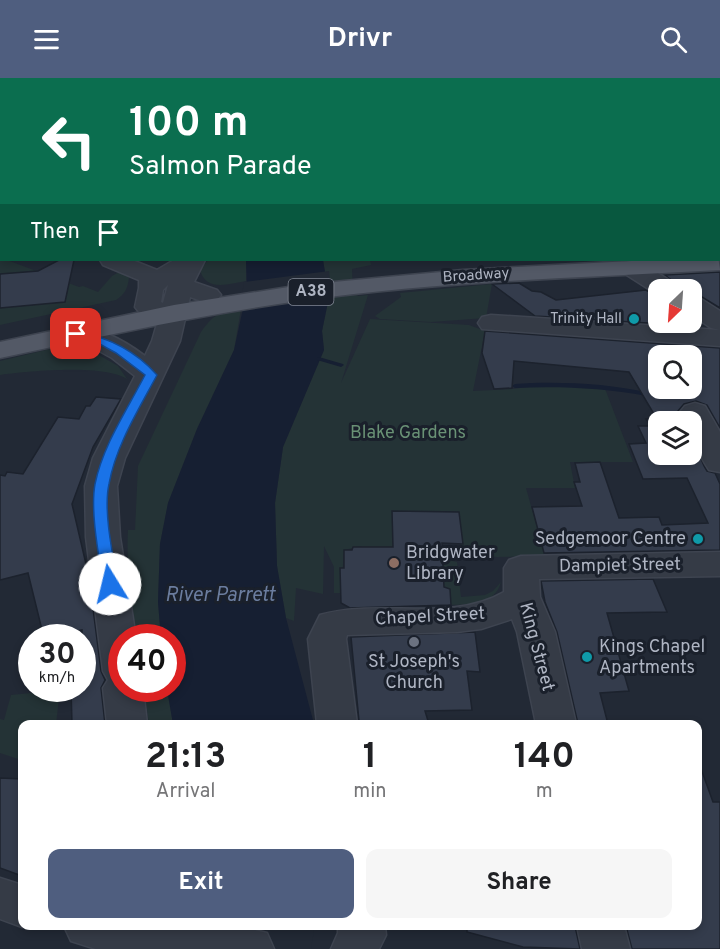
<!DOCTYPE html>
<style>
:root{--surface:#fff;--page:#f6f6f6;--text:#202124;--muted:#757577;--accent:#4f5e7f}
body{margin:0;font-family:Overpass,sans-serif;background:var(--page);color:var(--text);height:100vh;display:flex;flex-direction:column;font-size:22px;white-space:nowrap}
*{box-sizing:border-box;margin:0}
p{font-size:20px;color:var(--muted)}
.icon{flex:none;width:33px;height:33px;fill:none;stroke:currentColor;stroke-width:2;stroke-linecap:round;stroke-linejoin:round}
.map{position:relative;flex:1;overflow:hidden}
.panel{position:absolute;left:18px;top:642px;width:684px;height:210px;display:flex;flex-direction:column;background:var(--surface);border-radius:12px;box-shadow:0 3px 9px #0003}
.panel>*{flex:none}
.guide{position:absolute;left:0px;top:0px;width:720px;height:183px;box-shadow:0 3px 9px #0003;background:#0b6e4f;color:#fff;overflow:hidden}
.needle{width:39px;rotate:205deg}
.fabs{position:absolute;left:648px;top:201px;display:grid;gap:12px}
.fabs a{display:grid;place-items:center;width:54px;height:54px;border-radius:12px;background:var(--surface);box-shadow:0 3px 9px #0003;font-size:30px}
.speed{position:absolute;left:18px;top:546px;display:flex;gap:12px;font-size:30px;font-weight:700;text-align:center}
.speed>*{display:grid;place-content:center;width:78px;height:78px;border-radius:50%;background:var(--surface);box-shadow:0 3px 9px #0003;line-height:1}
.speed small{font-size:15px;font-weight:400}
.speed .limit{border:9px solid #d22;background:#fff;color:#111}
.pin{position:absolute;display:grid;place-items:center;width:51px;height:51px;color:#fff;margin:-26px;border-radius:12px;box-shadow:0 3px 9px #0006}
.me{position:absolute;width:66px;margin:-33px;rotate:351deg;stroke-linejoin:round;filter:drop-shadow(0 0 4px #0008)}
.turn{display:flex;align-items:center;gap:21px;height:126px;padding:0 30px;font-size:27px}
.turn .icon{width:78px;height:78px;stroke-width:2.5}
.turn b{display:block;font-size:42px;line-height:51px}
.then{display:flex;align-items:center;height:57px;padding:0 30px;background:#0003;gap:12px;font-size:22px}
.eta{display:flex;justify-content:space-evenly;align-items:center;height:102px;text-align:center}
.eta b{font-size:36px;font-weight:700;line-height:42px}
.button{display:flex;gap:12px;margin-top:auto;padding:12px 30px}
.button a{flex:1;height:69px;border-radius:12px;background:var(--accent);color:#fff;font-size:24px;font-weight:700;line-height:69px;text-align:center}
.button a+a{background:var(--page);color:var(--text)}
header{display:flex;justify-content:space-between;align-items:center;height:78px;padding:0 30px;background:var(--accent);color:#fff;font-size:27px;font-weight:700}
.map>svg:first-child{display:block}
.green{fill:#243336}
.water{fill:#161f32}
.pier{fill:#222935}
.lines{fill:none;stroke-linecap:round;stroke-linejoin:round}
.stream{fill:#161f32;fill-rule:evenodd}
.building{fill:#343c4c;stroke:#1c222d;stroke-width:1.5;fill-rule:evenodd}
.minor-casing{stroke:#3e4450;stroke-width:3}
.major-casing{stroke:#3e4450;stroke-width:3}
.minor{fill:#353b46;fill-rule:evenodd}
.major{fill:#535966;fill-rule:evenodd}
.route{fill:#1a73e8;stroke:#114b97;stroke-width:1.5}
.culture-dot{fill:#0f9aa8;stroke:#1a202b;stroke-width:2}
.education-dot{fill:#8d6e63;stroke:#1a202b;stroke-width:2}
.worship-dot{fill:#6b7280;stroke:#1a202b;stroke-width:2}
.labels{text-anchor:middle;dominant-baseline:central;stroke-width:6;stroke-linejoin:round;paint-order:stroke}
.far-street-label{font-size:15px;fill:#afb5c3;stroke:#1a202b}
.far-poi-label{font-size:15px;fill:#afb5c3;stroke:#1a202b;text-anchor:end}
.shield{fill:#1a202b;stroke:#828895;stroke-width:1.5}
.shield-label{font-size:16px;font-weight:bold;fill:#afb5c3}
.park-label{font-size:18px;fill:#699175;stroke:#1a202b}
.poi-label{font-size:18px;fill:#afb5c3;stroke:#1a202b;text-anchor:start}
.street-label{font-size:18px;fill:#afb5c3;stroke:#1a202b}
.water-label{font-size:20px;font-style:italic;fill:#6b7d9f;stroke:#1a202b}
</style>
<header><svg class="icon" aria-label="menu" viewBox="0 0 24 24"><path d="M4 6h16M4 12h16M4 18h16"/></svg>Drivr<svg class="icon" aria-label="search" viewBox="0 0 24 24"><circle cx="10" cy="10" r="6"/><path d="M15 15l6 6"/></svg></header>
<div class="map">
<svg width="720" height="871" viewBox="0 0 720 871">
<rect width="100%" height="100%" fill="#222935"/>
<!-- green -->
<g class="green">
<path d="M0,179l2,3h5l72,27 4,-1 15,6 14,-16 9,-5 8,6c-1,11 -4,17 -13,23l-116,25v-17l65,-6 3,-12 -68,-16z"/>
<path d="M208,182h38v21c-18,3 -40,11 -46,-11z"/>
<polygon points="323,182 370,182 371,187 352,191 353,215 358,218 368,217 341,305 370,241 469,247 485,253 473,313 513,311 549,306 604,308 633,384 570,384 575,410 526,410 545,478 497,479 462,474 458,434 392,433 393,471 375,469 374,471 364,471 361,468 344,472 341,515 334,515 334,489 324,468 323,516 296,510 294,543 286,540 277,488 275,425 283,369 324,272 322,253 329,219"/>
<polygon points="492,206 486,240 431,244 380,241 375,238 401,219 400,215"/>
<path d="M241,231l-7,41 -37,79 -29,74 -8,41 -2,58 3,35h-25c-5,-36 -10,-70 -8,-107h7l3,-64 63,-134c13,-18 18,-20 40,-23z"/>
<path d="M83,268l35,20 9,13c-24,-15 -98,-8 -127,-4v-14l50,-12z"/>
<path d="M443,481l14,3 4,35 24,-2 8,-4 8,-9c-7,25 -34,22 -56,23l5,-7v-9l-6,-2z"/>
<polygon points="144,611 167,611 173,646 149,646"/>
<polygon points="60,612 56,646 22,646 21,682 0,675 0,641 4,642 11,617"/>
</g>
<!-- water -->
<polygon class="water" points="246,182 323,182 329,219 322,253 324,272 283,369 275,425 277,488 286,540 314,646 173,646 167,611 172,610 172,560 161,560 158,524 160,466 168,425 197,351 234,272 247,212"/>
<!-- pier -->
<g class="pier">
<polygon points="329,193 332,218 240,230 244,204"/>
<polygon points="190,848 264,848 314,852 311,871 185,871"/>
</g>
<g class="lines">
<!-- stream -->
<g class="stream">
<polygon points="319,279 343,286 344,287 341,289 317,282 317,280"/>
<path d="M532,305c40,-1 79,1 117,10l1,1 -3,2c-44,-8 -87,-10 -132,-8l-3,-2 3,-2z"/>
</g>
</g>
<!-- building -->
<g class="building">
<polygon points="59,182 74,182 65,224 0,230 0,196 38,193"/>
<polygon points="720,194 720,230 702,219 692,216 692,212 684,212 665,197"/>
<polygon points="519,205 532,213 541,214 556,222 646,212 658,219 658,244 680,244 680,247 535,238 492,206"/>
<path d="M485,253l235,17v80l-13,-23 -11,-4 -12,3 -6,7 4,11h-24v32h34v-17l12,29 3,5 8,2 5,11v66l-176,3 -12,-46 50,-1 -8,-24h6l-5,-19 25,-1 19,56 40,-1 3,8 46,-2 -21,-45 -44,1 -14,-35 17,-1 -8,-17h13l-5,-7h11l-28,-47 -115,-11 -2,27 -18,1 -12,-36zM658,278h34v32h-34z"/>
<polygon points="96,319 121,321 93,369 72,426 89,499 101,593 105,602 101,610 105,646 72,646 71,610 82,610 82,552 44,560 28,495 0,502 0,397 5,398 7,394 23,396 58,339 79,341 86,328 90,328"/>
<polygon points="392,433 459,434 463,466 442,465 444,509 450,511 451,527 350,530 341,525 340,490 344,490 344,472 352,472 353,469 393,469"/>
<polygon points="653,501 667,534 607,535 629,613 600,615 608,646 578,646 557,554 545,524 541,503"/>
<polygon points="475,554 480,594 467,593 472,632 425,633 429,646 365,646 365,643 359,643 351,559"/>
<polygon points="700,688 713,724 720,724 720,871 632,871 626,848 698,848 698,689"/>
<polygon points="0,700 22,701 22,798 0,790"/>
<polygon points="467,848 575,848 580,871 523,869 467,854"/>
</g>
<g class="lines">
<defs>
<g id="minor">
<polygon points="25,0 45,0 24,2"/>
<rect x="226" y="0" width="18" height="2"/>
<polygon points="410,0 429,0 409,2"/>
<polygon points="508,0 528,0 529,2 509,2"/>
<polygon points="576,0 594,0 575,2"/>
<rect x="0" y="136" width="2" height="14"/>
<path d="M100,182h32l25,10 17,-10h31l-11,22 23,8 4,5 -4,5 -9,3 -18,-6 -10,44 -55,117 -8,28 3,51 16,101h-14v50h21l4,36h-40l-4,-36 5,-8 -5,-9 -17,-134 -1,-51 8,-28 42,-82 -23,-18 -20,-11 -36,-6 -4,-6 4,-6c32,-8 64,8 89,27l7,-15 7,-24 -20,-5 -4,-5 4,-19v-8l-36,-15zM168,207l-5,18 -2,-1 2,-12z"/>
<polygon points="631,182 640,184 677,207 680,212 658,212 658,217 622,194 619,189 622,184"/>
<polygon points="692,218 701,221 720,233 720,252 711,250 692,237"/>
<polygon points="491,237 720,252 720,268 482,251 478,245 482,239"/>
<path d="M695,325l10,3 15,26v40l-11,-2c-10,-15 -17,-31 -17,-48h-7l-5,-10 5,-6z"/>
<path d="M720,474v24l-181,3 1,18 15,35 21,92h-40l-19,-92 -5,-13 -31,10 -24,3 -110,3 -1,4 11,85h-40l-9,-85 12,-24c59,-17 131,8 184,-23v-24l5,-8 12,-4z"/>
<polygon points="0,800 22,807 22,848 25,848 22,849 0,841"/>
<polygon points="64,848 238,848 267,855 274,871 96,871 71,863"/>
<polygon points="338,848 385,848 386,857 379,871 331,871 338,855"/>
<polygon points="577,848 624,848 630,871 582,871"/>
</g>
<path id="major" d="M718,178l2,14c-140,8 -282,11 -421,31 -101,14 -200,36 -299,57v-16l174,-37 127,-20 162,-15 187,-10h68z"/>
</defs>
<!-- minor casing -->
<use href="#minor" class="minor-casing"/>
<!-- major casing -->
<use href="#major" class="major-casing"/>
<!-- minor -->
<use href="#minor" class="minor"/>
<!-- major -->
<use href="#major" class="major"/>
</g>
<!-- route -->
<path class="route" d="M76,253c31,6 60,20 81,44 -18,34 -41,70 -48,109 -6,27 4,72 9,100l-8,5 -7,-5c-4,-28 -13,-73 -8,-100 8,-39 32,-74 50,-109l-29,-22 -20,-11 -24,-5v-5z"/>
<!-- markers -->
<g class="culture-dot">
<circle cx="634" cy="241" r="6"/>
<circle cx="698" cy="461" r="6"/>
<circle cx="587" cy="579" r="6"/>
</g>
<circle class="education-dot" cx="394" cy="485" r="6"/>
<circle class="worship-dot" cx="414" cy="564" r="6"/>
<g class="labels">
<!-- far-street labels -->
<g class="far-street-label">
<text transform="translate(476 198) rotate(-4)">Broadway</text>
</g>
<!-- far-poi labels -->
<g class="far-poi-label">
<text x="622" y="241">Trinity Hall</text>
</g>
<!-- shield labels -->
<rect class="shield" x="288.5" y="201" width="45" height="26" rx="4.5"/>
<g class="shield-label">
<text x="311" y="214">A38</text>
</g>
<!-- park labels -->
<g class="park-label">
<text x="408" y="355">Blake Gardens</text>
</g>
<!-- poi labels -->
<g class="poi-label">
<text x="686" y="461" text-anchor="end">Sedgemoor Centre</text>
<text x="406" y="475">Bridgwater<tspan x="406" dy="21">Library</tspan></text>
<text x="599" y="569">Kings Chapel<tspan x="599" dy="21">Apartments</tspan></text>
<text x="414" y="584" text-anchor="middle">St Joseph's<tspan x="414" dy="21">Church</tspan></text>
</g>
<!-- street labels -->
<g class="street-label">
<text transform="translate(620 488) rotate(-1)">Dampiet Street</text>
<text transform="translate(430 539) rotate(-3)">Chapel Street</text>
<text transform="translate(536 569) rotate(75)">King Street</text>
</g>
<!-- water labels -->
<g class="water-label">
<text x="220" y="518">River Parrett</text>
</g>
</g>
</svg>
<div class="fabs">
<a><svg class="needle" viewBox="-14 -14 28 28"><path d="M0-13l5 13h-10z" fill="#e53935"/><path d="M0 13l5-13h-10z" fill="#757577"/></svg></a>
<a><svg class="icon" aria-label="search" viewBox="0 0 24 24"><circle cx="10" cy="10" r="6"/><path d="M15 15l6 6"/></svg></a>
<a><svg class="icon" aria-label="layers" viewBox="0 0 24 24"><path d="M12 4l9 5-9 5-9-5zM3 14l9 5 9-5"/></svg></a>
</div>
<div class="speed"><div>30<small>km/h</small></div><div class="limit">40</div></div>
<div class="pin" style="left:76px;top:256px;background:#d93025"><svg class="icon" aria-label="arrive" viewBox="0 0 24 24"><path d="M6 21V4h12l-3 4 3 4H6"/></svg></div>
<svg class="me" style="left:110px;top:506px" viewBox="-20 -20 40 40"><circle r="19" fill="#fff"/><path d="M0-13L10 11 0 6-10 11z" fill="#1a73e8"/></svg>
<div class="guide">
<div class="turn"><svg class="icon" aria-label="left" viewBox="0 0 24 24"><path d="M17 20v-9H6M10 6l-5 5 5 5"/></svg><div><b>100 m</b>Salmon Parade</div></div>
<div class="then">Then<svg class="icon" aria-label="arrive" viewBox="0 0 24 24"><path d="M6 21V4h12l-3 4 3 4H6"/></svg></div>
</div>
<section class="panel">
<div class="eta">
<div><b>21:13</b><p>Arrival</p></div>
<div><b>1</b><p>min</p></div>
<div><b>140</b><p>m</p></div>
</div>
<div class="button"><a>Exit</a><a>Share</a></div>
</section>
</div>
